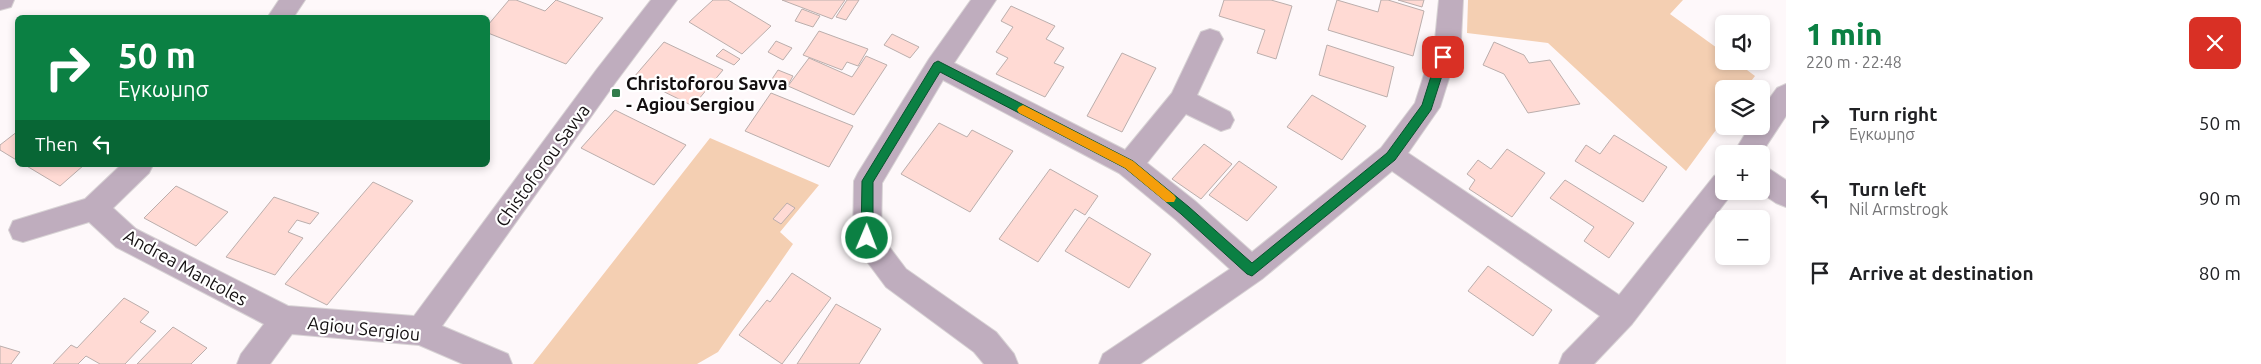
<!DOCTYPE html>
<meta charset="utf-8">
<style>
:root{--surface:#fff;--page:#f6f6f6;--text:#202124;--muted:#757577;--accent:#0b8043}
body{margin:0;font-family:Ubuntu,sans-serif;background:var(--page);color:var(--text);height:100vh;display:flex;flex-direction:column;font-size:19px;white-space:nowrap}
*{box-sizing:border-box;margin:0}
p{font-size:16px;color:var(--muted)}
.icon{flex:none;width:28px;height:28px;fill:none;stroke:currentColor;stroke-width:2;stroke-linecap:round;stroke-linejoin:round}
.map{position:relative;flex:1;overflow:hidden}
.details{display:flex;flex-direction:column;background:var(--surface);width:475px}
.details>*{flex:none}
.guide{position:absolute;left:15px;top:15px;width:475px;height:152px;border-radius:8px;box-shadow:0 2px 8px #0003;background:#0b8043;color:#fff;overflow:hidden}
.fabs{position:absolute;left:1715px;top:15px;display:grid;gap:10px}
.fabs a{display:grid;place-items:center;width:55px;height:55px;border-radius:8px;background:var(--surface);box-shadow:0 2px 8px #0003;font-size:25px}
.pin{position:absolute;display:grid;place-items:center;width:42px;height:42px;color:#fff;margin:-21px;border-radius:10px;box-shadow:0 2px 8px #0006}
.me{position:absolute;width:55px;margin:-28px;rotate:1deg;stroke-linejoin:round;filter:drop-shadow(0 0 4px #0008)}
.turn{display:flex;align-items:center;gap:18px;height:105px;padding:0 20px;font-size:22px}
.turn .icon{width:65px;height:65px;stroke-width:2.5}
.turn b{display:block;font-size:35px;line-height:42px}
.then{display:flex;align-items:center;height:48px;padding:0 20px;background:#0003;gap:10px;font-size:19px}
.round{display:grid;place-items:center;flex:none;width:52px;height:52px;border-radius:8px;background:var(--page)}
.headline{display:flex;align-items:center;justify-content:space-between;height:85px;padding:0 20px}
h1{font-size:30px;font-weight:800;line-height:38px;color:var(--accent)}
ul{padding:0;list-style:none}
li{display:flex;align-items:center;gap:15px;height:75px;padding:0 20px}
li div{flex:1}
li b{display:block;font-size:19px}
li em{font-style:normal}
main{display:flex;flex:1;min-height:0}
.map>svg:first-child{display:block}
.green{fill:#f4cfb2}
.building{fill:#ffdad4;stroke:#bbaeac}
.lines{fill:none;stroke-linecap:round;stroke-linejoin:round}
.minor-casing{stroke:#d8d3d5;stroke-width:2}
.minor{fill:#bfadbe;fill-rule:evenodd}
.route{fill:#0b8043;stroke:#07532c}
.slow{fill:#f59e0b}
.poi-dot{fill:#327d4c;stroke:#fff;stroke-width:2}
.labels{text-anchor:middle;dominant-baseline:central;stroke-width:4.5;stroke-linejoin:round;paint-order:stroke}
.poi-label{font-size:18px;font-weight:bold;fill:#130f10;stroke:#fff;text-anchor:start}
.street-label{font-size:18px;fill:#130f10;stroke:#fff}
</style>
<main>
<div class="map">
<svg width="1786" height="364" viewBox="0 0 1786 364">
<rect width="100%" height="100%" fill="#fef8fa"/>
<!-- green -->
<g class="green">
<polygon points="1468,0 1683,0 1670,14 1724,53 1724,61 1735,61 1755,76 1745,89 1724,89 1724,119 1686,171 1548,43 1467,33"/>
<polygon points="710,138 819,185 780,232 793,244 718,352 697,364 533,364"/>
</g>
<!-- building -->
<g class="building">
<polygon points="509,0 516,0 545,11 556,0 603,18 566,64 488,33 488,25"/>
<polygon points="713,0 728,0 771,26 742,54 689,22"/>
<polygon points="782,0 845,0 832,19"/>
<polygon points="847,0 859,0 846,20 836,17"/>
<polygon points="1224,0 1271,0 1292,6 1276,59 1257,53 1265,30 1219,16"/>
<polygon points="1337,0 1378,12 1381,0 1388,0 1424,11 1413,56 1328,30"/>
<polygon points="1398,0 1424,0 1422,7"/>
<polygon points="1011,6 1055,26 1046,39 1064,48 1054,63 1064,67 1045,97 996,74 1008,58 996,52 1013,27 1001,21"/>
<polygon points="802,9 820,16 813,27 795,21"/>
<polygon points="819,31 868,49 858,66 847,62 842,70 803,55"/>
<polygon points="892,34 919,47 910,58 884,45"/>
<polygon points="776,41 792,48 783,60 768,52"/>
<polygon points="664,42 723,70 693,106 634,77"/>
<polygon points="1494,42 1524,55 1529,63 1550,60 1580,104 1528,113 1504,74 1483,65"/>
<polygon points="1327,45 1394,67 1387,97 1319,75"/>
<polygon points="723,49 740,59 734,65 716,56"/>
<polygon points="1122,53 1156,68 1122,132 1087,116"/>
<polygon points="866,56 887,65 854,115 788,86 809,58 852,77"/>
<polygon points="778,70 793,76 788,85 772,79"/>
<polygon points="771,93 853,126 829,167 745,131"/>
<polygon points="1312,95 1366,126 1342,160 1287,127"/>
<polygon points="615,110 686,145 654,185 581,148"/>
<polygon points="939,123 967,137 972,130 1013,151 970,212 901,174"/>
<polygon points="18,131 18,161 0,150 0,145"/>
<polygon points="1614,135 1667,167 1643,202 1575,161 1586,145 1600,154"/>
<polygon points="1204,144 1232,164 1201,199 1172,179"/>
<polygon points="1507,149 1545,173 1512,217 1469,189 1475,180 1467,174 1478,160 1491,169"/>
<polygon points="1239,161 1277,187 1247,221 1209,195"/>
<polygon points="25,165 84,165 60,186"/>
<polygon points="1050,169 1098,196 1085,215 1075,209 1038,262 999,239"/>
<polygon points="1565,180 1634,223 1609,258 1584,241 1594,227 1550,198"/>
<polygon points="373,182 413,201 327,305 285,284"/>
<polygon points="176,186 228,212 196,246 144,218"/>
<polygon points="274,197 319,213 310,224 297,220 288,232 303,238 275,275 226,257"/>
<polygon points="787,203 795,208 781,224 773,219"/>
<polygon points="1089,217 1151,254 1129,288 1065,251"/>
<polygon points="1488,266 1552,310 1533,336 1468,291"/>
<polygon points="792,273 831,298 782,364 739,335 767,300 770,302"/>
<polygon points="124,298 149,312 140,322 156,331 125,364 100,364 86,356 78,364 53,364 71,345 77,348"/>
<polygon points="836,304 881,329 859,364 797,364"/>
<polygon points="173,327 207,348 191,364 137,364"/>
<polygon points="0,346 20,352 11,364 0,364"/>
</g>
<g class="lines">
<defs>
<g id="minor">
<polygon points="0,0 14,0 11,7 0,10"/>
<polygon points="279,0 305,0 293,18 267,18"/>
<polygon points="651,0 677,0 615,83 442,326 508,354 512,364 463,364 419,345 292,334 270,364 237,364 241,354 264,324 116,247 89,222 23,242 13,239 9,230 13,221 85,199 121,165 153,165 149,173 113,208 136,229 288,306 414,316 597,69"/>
<polygon points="971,0 996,0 954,63 1125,150 1172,93 1201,32 1210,29 1219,32 1223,39 1197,95 1230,112 1234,120 1230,128 1221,131 1186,114 1147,163 1195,201 1252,252 1381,148 1415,103 1435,40 1439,0 1463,0 1461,40 1440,107 1408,153 1619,295 1714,176 1724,172 1724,191 1734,191 1632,324 1594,364 1559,364 1563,354 1600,316 1392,171 1262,279 1140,364 1099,364 1103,354 1230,269 1175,219 1119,173 943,80 882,183 881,236 906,269 996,332 1014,354 1018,364 984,364 974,352 886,287 857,248 853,239 854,181 858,173 929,59"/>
<polygon points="1786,84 1786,116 1761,154 1733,154 1750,126 1761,126 1761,110 1777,88"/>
<polygon points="1761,166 1771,170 1786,180 1786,207 1776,203 1758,191 1761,191"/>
</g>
</defs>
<!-- minor casing -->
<use href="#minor" class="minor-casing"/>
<!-- minor -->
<use href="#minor" class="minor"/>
</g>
<!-- route -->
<polygon class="route" points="1443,53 1448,57 1431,110 1395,160 1252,276 1247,274 1181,214 1125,168 940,72 873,182 873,238 871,242 867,244 863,242 861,238 862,181 934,63 938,61 1133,161 1189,207 1252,263 1387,153 1422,105 1437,57"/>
<!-- slow -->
<polygon class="slow" points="1023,105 1133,161 1174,195 1176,198 1174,202 1166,202 1125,168 1019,113 1017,110 1019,107"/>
<!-- markers -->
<rect class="poi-dot" x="611" y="88" width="10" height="10" rx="2.5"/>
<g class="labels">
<!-- poi labels -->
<g class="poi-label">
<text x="626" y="83">Christoforou Savva<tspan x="626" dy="21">- Agiou Sergiou</tspan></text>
</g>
<!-- street labels -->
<g class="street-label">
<text transform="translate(542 165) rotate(-54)">Chistoforou Savva</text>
<text transform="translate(186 267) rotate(29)">Andrea Mantoles</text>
<text transform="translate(364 328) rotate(6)">Agiou Sergiou</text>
</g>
</g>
</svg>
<div class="fabs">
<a><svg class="icon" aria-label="sound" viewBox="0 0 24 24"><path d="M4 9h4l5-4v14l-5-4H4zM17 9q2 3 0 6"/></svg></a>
<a><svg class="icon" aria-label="layers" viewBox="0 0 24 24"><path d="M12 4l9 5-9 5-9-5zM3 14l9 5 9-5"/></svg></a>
<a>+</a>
<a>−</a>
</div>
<div class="pin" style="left:1443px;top:57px;background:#d93025"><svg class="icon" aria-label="arrive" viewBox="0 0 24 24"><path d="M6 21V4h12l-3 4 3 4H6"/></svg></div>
<svg class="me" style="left:867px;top:238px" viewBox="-20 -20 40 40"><circle r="17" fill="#0b8043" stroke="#fff" stroke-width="3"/><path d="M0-11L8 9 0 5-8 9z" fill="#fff"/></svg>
<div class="guide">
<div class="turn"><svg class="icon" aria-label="right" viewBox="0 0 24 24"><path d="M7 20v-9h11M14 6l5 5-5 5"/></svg><div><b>50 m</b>Εγκωμησ</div></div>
<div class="then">Then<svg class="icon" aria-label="left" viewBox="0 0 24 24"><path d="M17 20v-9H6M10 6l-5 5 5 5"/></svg></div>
</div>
</div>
<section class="details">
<div class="headline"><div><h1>1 min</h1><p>220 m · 22:48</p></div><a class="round" style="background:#d93025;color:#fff"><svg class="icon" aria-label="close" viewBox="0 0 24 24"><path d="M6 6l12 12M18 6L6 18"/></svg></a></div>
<ul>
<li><svg class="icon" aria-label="right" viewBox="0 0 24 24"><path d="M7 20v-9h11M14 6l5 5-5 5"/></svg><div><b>Turn right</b><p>Εγκωμησ</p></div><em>50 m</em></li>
<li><svg class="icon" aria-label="left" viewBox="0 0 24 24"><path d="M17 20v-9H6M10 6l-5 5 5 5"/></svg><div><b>Turn left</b><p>Nil Armstrogk</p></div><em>90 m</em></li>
<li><svg class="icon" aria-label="arrive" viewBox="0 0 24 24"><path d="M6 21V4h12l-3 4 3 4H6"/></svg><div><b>Arrive at destination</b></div><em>80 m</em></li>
</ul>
</section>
</main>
